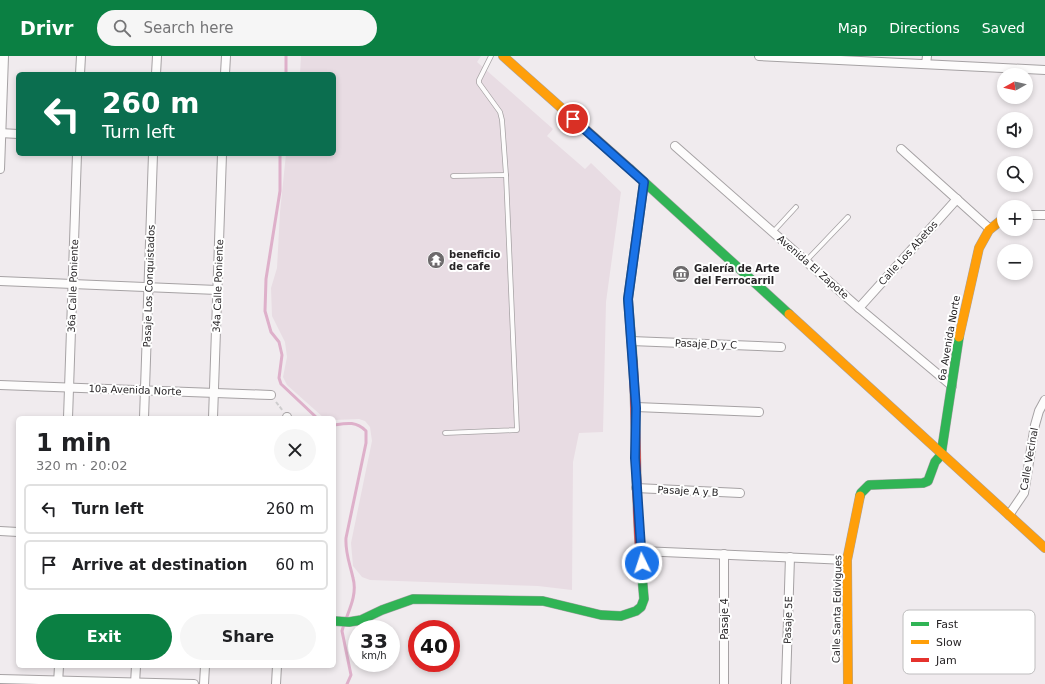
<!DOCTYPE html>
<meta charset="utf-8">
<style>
:root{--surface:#fff;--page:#f6f6f6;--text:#202124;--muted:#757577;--line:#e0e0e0;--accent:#0b8043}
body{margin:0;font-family:"DejaVu Sans",sans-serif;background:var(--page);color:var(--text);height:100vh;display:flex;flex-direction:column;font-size:15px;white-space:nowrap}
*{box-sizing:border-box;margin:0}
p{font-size:13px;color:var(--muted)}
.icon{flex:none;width:22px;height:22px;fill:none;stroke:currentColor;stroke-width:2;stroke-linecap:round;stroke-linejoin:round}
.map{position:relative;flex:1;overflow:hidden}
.sheet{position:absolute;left:16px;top:360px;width:320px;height:252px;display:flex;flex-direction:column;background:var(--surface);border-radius:6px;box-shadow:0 2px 6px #0003}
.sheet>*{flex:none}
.banner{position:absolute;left:16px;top:16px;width:320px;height:84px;border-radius:6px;box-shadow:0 2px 6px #0003;background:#0b6e4f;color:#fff;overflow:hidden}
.needle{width:26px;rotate:262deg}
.tools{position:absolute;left:997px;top:12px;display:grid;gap:8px}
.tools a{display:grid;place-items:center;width:36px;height:36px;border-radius:50%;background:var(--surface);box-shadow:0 2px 6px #0003;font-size:20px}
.speed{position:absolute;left:348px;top:564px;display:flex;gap:8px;font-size:20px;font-weight:700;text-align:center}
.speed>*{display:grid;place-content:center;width:52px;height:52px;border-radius:50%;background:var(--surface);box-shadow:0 2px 6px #0003;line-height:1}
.speed small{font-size:10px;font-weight:400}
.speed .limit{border:6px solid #d22;background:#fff;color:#111}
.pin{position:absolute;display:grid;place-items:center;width:34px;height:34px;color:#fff;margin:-17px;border:2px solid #fff;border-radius:50%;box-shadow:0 1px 4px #0007}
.me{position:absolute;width:44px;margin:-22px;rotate:356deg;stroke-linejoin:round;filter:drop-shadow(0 0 3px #0008)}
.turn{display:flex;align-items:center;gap:14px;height:84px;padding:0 20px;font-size:18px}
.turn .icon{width:52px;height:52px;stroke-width:2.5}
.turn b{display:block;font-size:28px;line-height:34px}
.round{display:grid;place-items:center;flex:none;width:42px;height:42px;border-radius:21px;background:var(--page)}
.overview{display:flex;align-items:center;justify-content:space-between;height:68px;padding:0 20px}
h1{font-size:24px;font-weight:800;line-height:30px}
.primary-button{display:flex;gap:8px;margin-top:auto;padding:8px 20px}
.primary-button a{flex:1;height:46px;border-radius:24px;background:var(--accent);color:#fff;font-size:16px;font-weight:800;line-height:46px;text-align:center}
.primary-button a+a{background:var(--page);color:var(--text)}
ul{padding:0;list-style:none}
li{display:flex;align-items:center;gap:12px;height:50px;margin:0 8px 6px;padding:0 12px;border:2px solid var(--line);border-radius:6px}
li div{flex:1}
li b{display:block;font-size:15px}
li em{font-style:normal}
header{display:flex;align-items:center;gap:24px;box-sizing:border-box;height:56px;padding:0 20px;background:var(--accent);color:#fff}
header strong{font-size:19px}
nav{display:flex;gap:22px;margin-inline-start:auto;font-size:14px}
.search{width:280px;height:36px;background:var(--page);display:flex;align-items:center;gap:10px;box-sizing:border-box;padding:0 14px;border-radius:22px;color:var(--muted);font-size:15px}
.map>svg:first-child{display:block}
.built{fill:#e8dce3}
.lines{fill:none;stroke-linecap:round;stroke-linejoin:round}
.stream{stroke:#deb0ca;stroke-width:3}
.lane-casing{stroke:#a6a2a4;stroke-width:5.5}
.street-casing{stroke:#a6a2a4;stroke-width:10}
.fast-casing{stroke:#a6a2a4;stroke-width:10}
.slow-casing{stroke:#a6a2a4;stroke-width:10}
.jam-casing{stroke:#a6a2a4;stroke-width:10}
.path{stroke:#cdcccd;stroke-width:2;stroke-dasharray:4 2;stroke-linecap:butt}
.lane{stroke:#fdfcfc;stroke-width:4}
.street{stroke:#fdfcfc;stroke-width:8}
.fast{stroke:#30b455;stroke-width:9}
.slow{stroke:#ff9f0a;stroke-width:9}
.jam{stroke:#e5322d;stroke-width:9}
.route-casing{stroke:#114b97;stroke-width:10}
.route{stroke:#1a73e8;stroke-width:7}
.labels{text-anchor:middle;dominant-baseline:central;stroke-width:4;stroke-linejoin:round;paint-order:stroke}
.street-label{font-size:10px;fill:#272426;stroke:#fff}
.poi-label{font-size:10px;font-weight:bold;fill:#272426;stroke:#fff;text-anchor:start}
.key{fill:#fff;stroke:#bebdbe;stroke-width:1}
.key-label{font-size:11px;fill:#272426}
</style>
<header>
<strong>Drivr</strong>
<div class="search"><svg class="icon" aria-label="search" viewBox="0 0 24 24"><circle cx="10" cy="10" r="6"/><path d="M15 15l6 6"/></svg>Search here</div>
<nav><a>Map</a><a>Directions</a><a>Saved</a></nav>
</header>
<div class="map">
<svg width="1045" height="628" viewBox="0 0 1045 628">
<rect width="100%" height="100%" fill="#f0ebee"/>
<!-- built -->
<polygon class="built" points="301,0 481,0 477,6 553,73 547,80 585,113 591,107 621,136 606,246 603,376 579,377 573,406 572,534 538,530 370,524 362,521 353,510 351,487 372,385 370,371 365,365 359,363 334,364 334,362 324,362 287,329 283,321 287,301 285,286 272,260 271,232 277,212 280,156 286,98 334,98 334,18 300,18"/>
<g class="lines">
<!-- stream -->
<g class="stream">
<polyline points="286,18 286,0"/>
<polyline points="280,98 280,135 266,223 265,255 271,276 279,286 282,299 279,322 281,328 317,362"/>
<path d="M334,369c13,-2 22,-4 32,6v12l-20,95c-1,15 4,26 7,40 4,14 -2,28 -7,41"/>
<polyline points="344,568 342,575 351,619 347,628"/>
</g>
<defs>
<g id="lane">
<polyline points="453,120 506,119"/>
<polyline points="773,176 796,151"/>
<polyline points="806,205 848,161"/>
<polyline points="445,377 517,374 506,119 502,64 500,56 479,27 479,24 491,0"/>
</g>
<g id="street">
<polyline points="759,0 1045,14"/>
<polyline points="926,8 927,0"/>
<polyline points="80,18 81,0"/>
<polyline points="156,18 157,0"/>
<polyline points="225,18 226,0"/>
<polyline points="0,77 18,78"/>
<polyline points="675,90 859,252 952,330"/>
<polyline points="901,93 990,173"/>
<polyline points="0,113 4,0"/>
<polyline points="1026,159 1045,159"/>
<polyline points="0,225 217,234"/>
<polyline points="859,252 957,143"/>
<polyline points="631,285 781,291"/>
<polyline points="0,329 271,339"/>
<polyline points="636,351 759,356"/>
<polyline points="68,362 77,98"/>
<polyline points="144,362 153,98"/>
<polyline points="213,362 222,98"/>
<polyline points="287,362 287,361"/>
<polyline points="636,432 740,437"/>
<polyline points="1009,459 1024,437 1035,369 1039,355 1045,344"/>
<polyline points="0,475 18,476"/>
<polyline points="641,495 847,504"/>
<polyline points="0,623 194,628"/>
<polyline points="58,628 59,610"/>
<polyline points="135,628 136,610"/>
<polyline points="204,628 205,610"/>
<polyline points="276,628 277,610"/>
<polyline points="724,628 724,498"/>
<polyline points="786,628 790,501"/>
</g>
<g id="fast">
<polyline points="630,113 789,258"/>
<polyline points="633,306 628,243 644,126"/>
<polyline points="860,440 861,437 869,429 923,427 928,425 935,406 941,399 959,281"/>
<polyline points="334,565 349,566 361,564 382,554 413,543 543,545 601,559 621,560 636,555 641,551 644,543 640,496"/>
</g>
<g id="slow">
<polyline points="503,0 630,113"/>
<polyline points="789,258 1045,492"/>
<polyline points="959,281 979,192 989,174 1004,162"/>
<polyline points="848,628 847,504 860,440"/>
</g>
<path id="jam" d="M633,306c4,63 2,127 7,190"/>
</defs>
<!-- lane casing -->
<use href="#lane" class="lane-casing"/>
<!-- street casing -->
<use href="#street" class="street-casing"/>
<!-- fast casing -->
<use href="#fast" class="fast-casing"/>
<!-- slow casing -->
<use href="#slow" class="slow-casing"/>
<!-- jam casing -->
<use href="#jam" class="jam-casing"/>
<!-- path -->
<polyline class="path" points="276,346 283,355"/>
<!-- lane -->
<use href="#lane" class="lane"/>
<!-- street -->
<use href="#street" class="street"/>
<!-- fast -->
<use href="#fast" class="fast"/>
<!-- slow -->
<use href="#slow" class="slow"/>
<!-- jam -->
<use href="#jam" class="jam"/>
</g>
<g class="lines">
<defs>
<polyline id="route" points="573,63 644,126 628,243 636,352 635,402 642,507"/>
</defs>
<!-- route casing -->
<use href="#route" class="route-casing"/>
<!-- route -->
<use href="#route" class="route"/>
</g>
<!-- icons -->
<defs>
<symbol id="temple-disc" viewBox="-11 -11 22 22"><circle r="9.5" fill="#6d6a6c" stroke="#fff"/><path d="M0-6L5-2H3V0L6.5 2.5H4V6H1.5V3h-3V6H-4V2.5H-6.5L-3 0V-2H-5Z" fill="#fff"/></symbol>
<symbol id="museum-disc" viewBox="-11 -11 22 22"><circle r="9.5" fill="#6d6a6c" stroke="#fff"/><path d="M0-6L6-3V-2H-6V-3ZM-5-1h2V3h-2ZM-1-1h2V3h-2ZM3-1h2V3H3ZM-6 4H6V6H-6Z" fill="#fff"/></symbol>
</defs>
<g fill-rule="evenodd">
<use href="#temple-disc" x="426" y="194" width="20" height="20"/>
<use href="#museum-disc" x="671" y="208" width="20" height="20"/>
</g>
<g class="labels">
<!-- street labels -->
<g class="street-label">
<text transform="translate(908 197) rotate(-48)">Calle Los Abetos</text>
<text transform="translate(813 211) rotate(41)">Avenida El Zapote</text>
<text transform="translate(73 230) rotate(-88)">36a Calle Poniente</text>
<text transform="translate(149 230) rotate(-88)">Pasaje Los Conquistados</text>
<text transform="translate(218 230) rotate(-88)">34a Calle Poniente</text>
<text transform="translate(949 282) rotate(-80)">6a Avenida Norte</text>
<text transform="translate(706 288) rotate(2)">Pasaje D y C</text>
<text transform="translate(135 334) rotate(2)">10a Avenida Norte</text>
<text transform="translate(1029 403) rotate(-80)">Calle Vecinal</text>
<text transform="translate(688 435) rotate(3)">Pasaje A y B</text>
<text transform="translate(837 553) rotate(-89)">Calle Santa Edivigues</text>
<text transform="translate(724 563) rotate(-90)">Pasaje 4</text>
<text transform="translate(788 564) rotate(-88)">Pasaje 5E</text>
</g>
<!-- poi labels -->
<g class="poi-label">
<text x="449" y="198">beneficio<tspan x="449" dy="12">de cafe</tspan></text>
<text x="694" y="212">Galería de Arte<tspan x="694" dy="12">del Ferrocarril</tspan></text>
</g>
</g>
<!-- legend -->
<rect x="903" y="554" width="132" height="64" rx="6" class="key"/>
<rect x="911" y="566" width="18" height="4" fill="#30b455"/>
<rect x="911" y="584" width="18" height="4" fill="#ff9f0a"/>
<rect x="911" y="602" width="18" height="4" fill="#e5322d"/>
<g class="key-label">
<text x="936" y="572">Fast</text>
<text x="936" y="590">Slow</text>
<text x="936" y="608">Jam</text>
</g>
</svg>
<div class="tools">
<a><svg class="needle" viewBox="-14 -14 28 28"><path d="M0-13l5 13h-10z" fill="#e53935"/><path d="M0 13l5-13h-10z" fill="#757577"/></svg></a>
<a><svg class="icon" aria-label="sound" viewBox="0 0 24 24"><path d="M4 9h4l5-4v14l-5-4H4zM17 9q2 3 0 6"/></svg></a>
<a><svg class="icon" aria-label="search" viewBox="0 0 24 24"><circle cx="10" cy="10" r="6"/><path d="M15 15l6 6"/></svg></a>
<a>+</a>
<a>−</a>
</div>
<div class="speed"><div>33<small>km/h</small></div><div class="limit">40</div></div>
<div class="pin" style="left:573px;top:63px;background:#d93025"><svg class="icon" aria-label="arrive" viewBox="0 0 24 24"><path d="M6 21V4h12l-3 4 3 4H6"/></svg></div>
<svg class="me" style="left:642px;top:507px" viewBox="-20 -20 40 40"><circle r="17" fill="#1a73e8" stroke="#fff" stroke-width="3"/><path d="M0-11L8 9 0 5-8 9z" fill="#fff"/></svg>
<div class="banner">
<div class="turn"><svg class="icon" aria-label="left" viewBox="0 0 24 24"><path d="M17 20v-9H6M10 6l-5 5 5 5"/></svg><div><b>260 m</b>Turn left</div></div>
</div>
<section class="sheet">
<div class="overview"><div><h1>1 min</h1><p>320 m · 20:02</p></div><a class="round"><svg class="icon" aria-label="close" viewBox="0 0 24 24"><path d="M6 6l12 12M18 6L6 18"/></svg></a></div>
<ul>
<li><svg class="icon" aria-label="left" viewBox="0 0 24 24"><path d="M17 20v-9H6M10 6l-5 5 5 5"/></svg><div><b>Turn left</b></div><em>260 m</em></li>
<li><svg class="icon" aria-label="arrive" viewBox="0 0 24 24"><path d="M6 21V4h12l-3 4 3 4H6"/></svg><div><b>Arrive at destination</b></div><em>60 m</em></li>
</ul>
<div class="primary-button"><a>Exit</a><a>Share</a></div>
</section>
</div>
